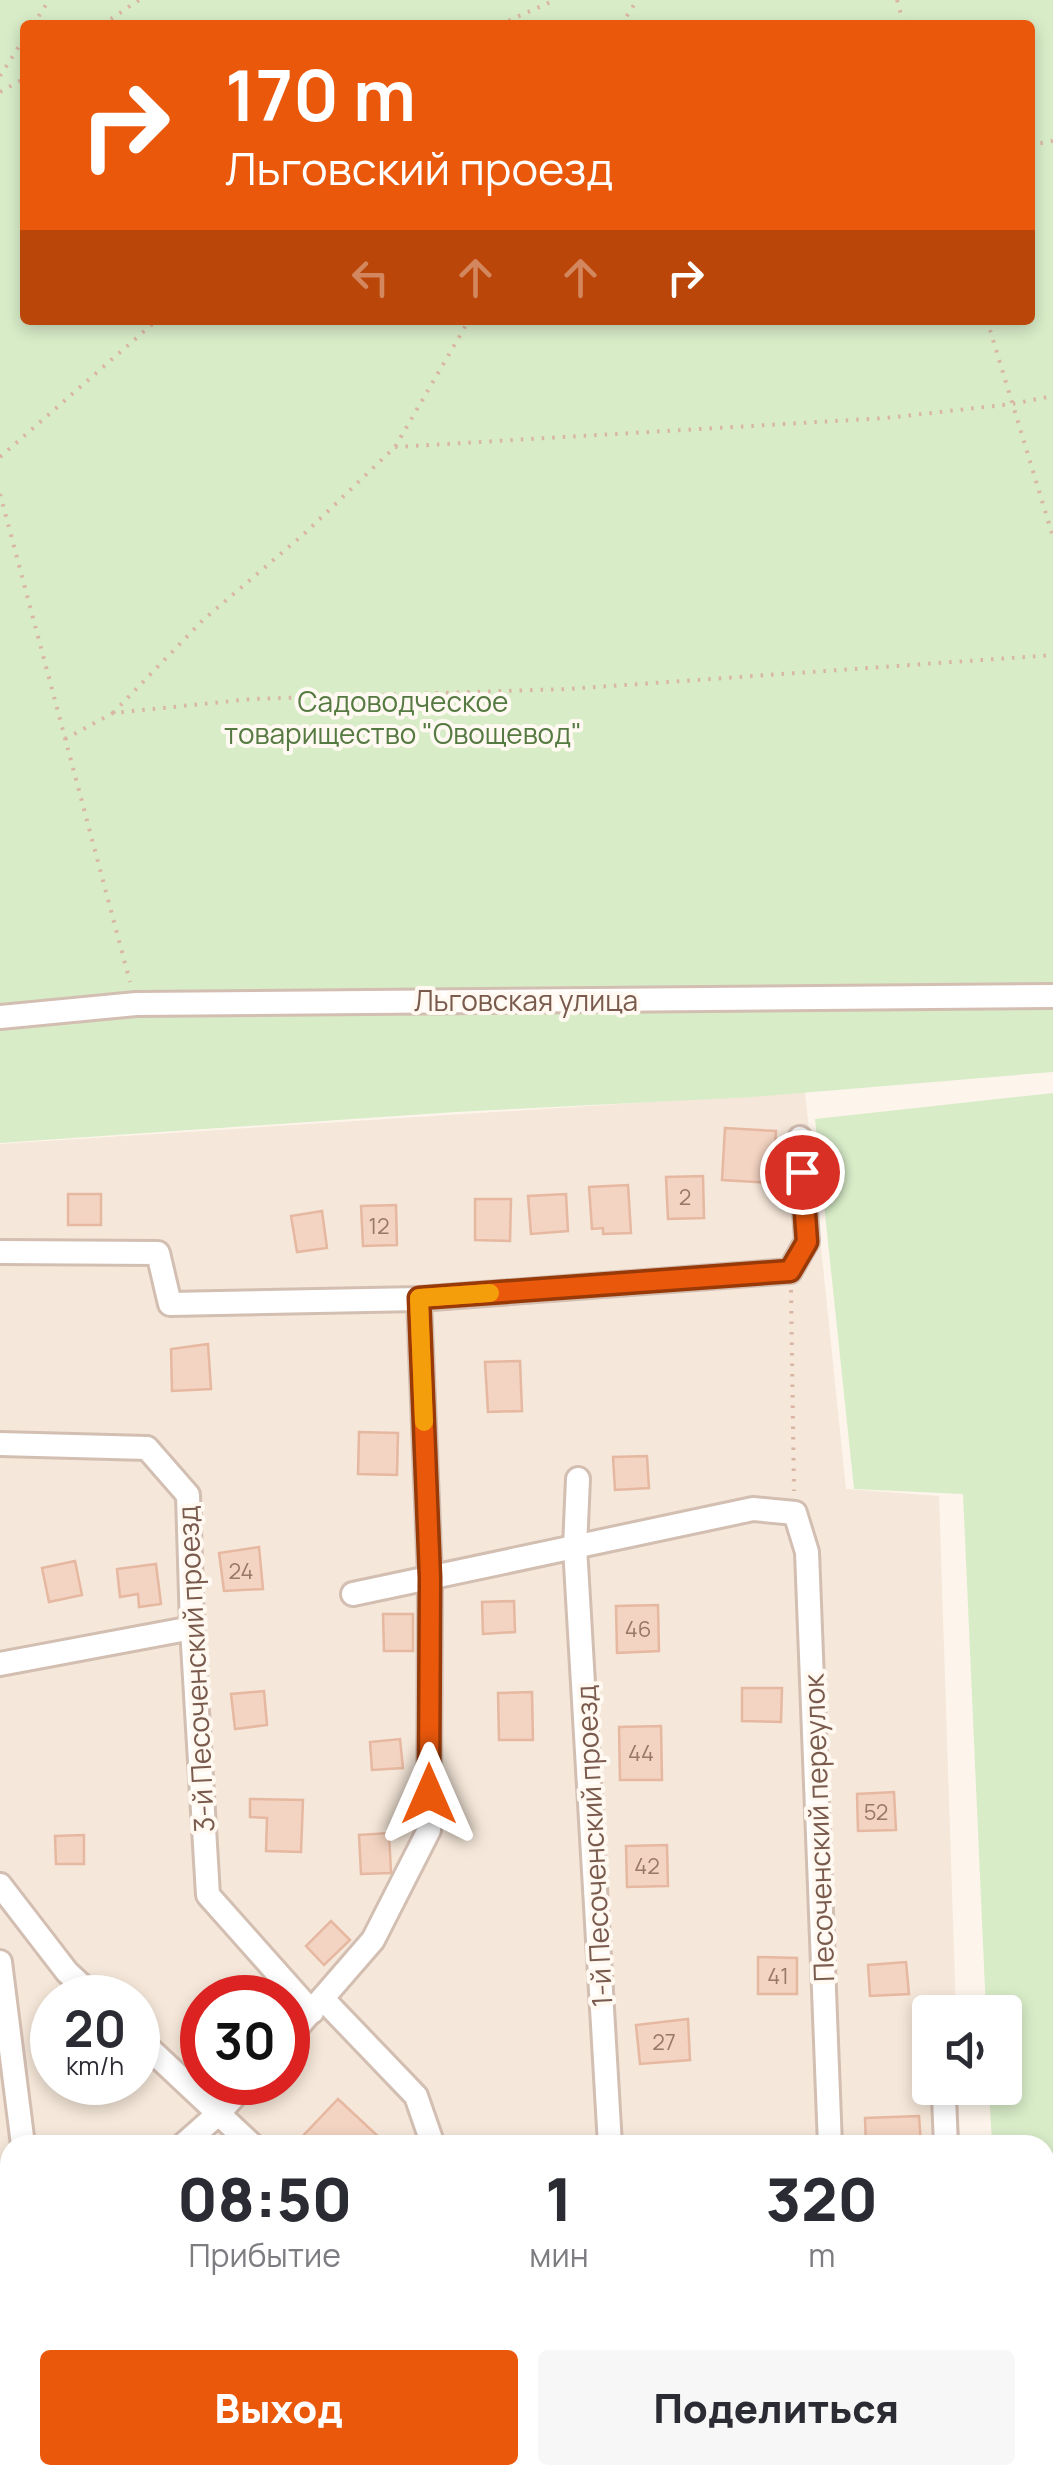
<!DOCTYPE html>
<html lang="ru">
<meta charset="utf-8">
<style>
:root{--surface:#fff;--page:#f7f7f7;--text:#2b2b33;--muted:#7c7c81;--accent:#ea580c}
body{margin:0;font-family:Manrope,sans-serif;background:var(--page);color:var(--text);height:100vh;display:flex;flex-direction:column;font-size:38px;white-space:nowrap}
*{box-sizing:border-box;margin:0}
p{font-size:32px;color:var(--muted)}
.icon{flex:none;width:55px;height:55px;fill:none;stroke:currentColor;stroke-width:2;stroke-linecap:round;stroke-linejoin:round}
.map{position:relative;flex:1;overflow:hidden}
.drawer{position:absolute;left:0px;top:2135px;width:1055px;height:350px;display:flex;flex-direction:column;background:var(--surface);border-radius:30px 30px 0 0;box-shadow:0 5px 15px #0003}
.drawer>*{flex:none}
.top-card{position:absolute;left:20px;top:20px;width:1015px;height:305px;border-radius:10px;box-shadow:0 5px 15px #0003;background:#ea580c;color:#fff;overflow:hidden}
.buttons{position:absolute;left:912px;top:1995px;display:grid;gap:20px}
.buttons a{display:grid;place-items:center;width:110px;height:110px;border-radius:10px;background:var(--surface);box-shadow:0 5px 15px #0003;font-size:50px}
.speed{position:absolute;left:30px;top:1975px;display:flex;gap:20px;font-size:50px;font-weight:700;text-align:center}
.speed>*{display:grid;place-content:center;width:130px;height:130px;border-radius:50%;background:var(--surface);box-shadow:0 5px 15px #0003;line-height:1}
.speed small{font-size:25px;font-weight:400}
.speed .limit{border:15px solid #d22;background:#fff;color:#111}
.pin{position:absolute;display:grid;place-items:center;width:85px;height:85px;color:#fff;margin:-42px;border:5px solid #fff;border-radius:50%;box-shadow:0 2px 10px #0007}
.me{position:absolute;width:110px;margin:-55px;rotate:0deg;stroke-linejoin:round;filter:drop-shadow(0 0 8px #0008)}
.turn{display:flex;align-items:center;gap:35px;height:210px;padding:0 40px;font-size:45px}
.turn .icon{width:130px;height:130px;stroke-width:2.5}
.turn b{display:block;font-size:70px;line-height:85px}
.lanes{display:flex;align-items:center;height:95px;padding:0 40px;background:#0003;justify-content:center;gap:50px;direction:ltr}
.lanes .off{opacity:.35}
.eta{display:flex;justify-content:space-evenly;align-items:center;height:170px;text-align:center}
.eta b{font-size:60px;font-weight:800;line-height:70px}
.button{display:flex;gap:20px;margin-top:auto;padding:20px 40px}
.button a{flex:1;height:115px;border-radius:10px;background:var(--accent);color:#fff;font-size:40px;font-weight:800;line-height:115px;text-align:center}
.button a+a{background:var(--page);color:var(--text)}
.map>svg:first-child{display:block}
.residential{fill:#f5e7d9;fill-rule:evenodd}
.green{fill:#d8ecc8;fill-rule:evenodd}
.building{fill:#f3d3c1;stroke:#e6b8a1;stroke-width:2.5}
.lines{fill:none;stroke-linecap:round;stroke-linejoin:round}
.minor-casing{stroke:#d3beb2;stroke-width:28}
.path{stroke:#d9b6a4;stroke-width:4;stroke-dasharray:2.5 8;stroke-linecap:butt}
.minor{stroke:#fff;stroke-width:22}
.route-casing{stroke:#983908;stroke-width:25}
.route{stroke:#ea580c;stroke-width:18}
.slow{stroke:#f59e0b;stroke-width:18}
.labels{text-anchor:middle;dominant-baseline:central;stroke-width:8;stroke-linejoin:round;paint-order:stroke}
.number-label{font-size:22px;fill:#987869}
.park-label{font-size:28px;fill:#547941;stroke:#fff9f1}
.street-label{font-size:28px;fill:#795a4c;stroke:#fff9f1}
</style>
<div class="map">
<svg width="1053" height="2485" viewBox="0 0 1053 2485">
<rect width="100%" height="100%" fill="#fdf5eb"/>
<!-- residential -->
<path class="residential" d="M805,1092l41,397 93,7 17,516h-26v76h28l2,57h-950v330h865v10h-875v-1341zM52,1998h86v84h-86zM202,1998h86v84h-86z"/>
<!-- green -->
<g class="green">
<path d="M0,0h1053v1072l-300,25 -297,15 -456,31zM25,25h1005v295h-1005z"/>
<polygon points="1053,1093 1053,2201 1045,2202 1045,2145 992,2145 989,2088 1005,2088 1005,2012 986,2012 963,1494 854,1489 815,1119"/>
</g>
<!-- building -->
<g class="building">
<polygon points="725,1128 776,1131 773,1183 722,1180"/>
<polygon points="703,1176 704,1218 668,1219 666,1177"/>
<polygon points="628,1185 631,1233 603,1234 603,1228 592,1229 589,1187"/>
<rect x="68" y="1194" width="33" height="31"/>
<polygon points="566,1194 568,1231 531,1234 528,1196"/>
<polygon points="475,1199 511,1199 510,1241 475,1240"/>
<polygon points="396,1205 397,1245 363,1246 361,1206"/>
<polygon points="322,1211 327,1248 297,1252 291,1216"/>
<polygon points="208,1344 211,1389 172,1391 171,1349"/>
<polygon points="520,1361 522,1411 488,1412 485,1362"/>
<polygon points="359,1432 398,1433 397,1475 358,1474"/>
<polygon points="647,1456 649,1488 615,1490 613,1457"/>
<polygon points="259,1547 263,1589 224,1591 219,1553"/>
<polygon points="75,1561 82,1595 49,1602 42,1568"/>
<polygon points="156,1564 161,1604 139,1607 138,1594 120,1597 117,1569"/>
<polygon points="514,1601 515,1632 483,1634 482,1602"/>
<polygon points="658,1605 659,1651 617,1653 616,1606"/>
<polygon points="383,1614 413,1614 413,1651 384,1651"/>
<polygon points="742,1688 782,1688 781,1722 742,1721"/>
<polygon points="264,1691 267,1725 235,1729 231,1694"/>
<polygon points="532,1692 533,1740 499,1740 498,1693"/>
<polygon points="661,1726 662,1780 620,1780 619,1727"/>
<polygon points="400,1739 403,1768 372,1770 370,1742"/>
<polygon points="894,1792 896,1830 858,1831 857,1794"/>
<polygon points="250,1799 303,1800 301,1852 266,1851 267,1818 250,1817"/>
<polygon points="389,1833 391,1873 361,1874 359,1835"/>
<polygon points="84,1835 84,1864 56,1864 55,1836"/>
<polygon points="667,1845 668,1886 627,1887 626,1846"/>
<polygon points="331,1921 350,1940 324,1965 306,1946"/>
<polygon points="758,1957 797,1958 797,1994 758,1994"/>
<polygon points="906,1962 909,1994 870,1996 868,1965"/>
<polygon points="688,2019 690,2060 640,2064 636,2025"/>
<polygon points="338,2099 382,2140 377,2145 307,2145 300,2139"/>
<polygon points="919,2116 921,2145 866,2145 865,2118"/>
<polygon points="103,2475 139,2475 139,2485 102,2485"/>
<polygon points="477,2476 478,2485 438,2485 438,2477"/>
</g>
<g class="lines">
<defs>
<g id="minor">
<polyline points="0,1017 136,1004 1053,996"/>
<polyline points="0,1252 158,1253 170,1304 419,1299 790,1271 807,1241 800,1138"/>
<polyline points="0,1444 147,1448 188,1495 192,1628 208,1895 312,2012"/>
<polyline points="578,1479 575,1547 610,2145"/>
<polyline points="353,1594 753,1509 795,1513 807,1552 830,2145"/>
<polyline points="0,1664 192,1628"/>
<polyline points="0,1885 67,1972 95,1998"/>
<polyline points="0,1962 23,2145"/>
<polyline points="323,1999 416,2096 433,2145"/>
<polyline points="138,2038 252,2145"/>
<polyline points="288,2038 373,1940 429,1830 430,1578 419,1299"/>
<polyline points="944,2097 946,2145"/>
<polyline points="183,2145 218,2114 247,2082"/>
<polyline points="1045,2248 1053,2248"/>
<polyline points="0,2472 10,2471"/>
<polyline points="41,2475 41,2485"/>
<polyline points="196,2475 196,2485"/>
<polyline points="399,2475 400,2485"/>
<polyline points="624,2475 625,2485"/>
</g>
</defs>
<!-- minor casing -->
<use href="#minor" class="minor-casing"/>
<!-- path -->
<g class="path">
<polyline points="897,0 904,25"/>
<polyline points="33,25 49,0"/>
<polyline points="102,25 139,0"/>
<polyline points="499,25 555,0"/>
<polyline points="621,25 637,0"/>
<polyline points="0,76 25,37"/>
<polyline points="0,92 25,78"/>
<polyline points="1030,145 1053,141"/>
<polyline points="987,320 1053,537"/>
<polyline points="395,447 886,418 1012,404 1053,396"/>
<polyline points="0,457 157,320"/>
<polyline points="0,494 130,982"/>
<polyline points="113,713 203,620 304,534 395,447 469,320"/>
<polyline points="65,739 113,713 252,699 568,689 1053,655"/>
<polyline points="791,1290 794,1491"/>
</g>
<!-- minor -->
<use href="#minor" class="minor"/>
</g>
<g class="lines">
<defs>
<polyline id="route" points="429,1794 430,1578 419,1298 790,1271 807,1242 802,1172"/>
</defs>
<!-- route casing -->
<use href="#route" class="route-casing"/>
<!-- route -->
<use href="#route" class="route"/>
<!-- slow -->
<polyline class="slow" points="424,1422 419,1298 490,1293"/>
</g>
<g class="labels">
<!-- number labels -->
<g class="number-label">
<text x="685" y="1197">2</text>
<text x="379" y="1226">12</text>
<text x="241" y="1571">24</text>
<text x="638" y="1629">46</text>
<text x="641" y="1753">44</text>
<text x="876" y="1812">52</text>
<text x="647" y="1866">42</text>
<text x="778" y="1976">41</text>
<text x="664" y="2042">27</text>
</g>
<!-- park labels -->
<g class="park-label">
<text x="403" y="701">Садоводческое<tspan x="403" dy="32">товарищество "Овощевод"</tspan></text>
</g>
<!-- street labels -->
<g class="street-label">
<text x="526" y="1000">Льговская улица</text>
<text transform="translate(195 1669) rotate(-93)">3-й Песоченский проезд</text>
<text transform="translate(818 1828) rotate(-92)">Песоченский переулок</text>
<text transform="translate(593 1846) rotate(-93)">1-й Песоченский проезд</text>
</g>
</g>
</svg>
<div class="buttons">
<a><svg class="icon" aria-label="sound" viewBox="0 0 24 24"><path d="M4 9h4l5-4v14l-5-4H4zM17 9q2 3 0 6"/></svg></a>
</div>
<div class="speed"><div>20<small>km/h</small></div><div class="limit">30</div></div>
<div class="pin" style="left:802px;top:1172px;background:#d93025"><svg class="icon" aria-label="arrive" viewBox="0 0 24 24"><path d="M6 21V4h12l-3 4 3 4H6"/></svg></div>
<svg class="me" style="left:429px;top:1794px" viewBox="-20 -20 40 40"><path d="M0-17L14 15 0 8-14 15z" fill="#ea580c" stroke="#fff" stroke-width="4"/></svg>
<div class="top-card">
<div class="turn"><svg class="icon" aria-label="right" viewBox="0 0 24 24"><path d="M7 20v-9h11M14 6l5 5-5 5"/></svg><div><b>170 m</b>Льговский проезд</div></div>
<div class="lanes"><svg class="icon off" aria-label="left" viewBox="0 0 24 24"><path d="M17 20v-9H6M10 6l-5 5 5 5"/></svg><svg class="icon off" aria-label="ahead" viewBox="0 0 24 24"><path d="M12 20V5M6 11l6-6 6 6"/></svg><svg class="icon off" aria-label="ahead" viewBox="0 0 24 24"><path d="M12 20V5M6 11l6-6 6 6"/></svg><svg class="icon" aria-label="right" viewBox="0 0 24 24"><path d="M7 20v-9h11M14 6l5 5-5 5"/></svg></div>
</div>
<section class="drawer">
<div class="eta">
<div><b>08:50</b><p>Прибытие</p></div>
<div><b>1</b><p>мин</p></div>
<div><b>320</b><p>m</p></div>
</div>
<div class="button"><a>Выход</a><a>Поделиться</a></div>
</section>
</div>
